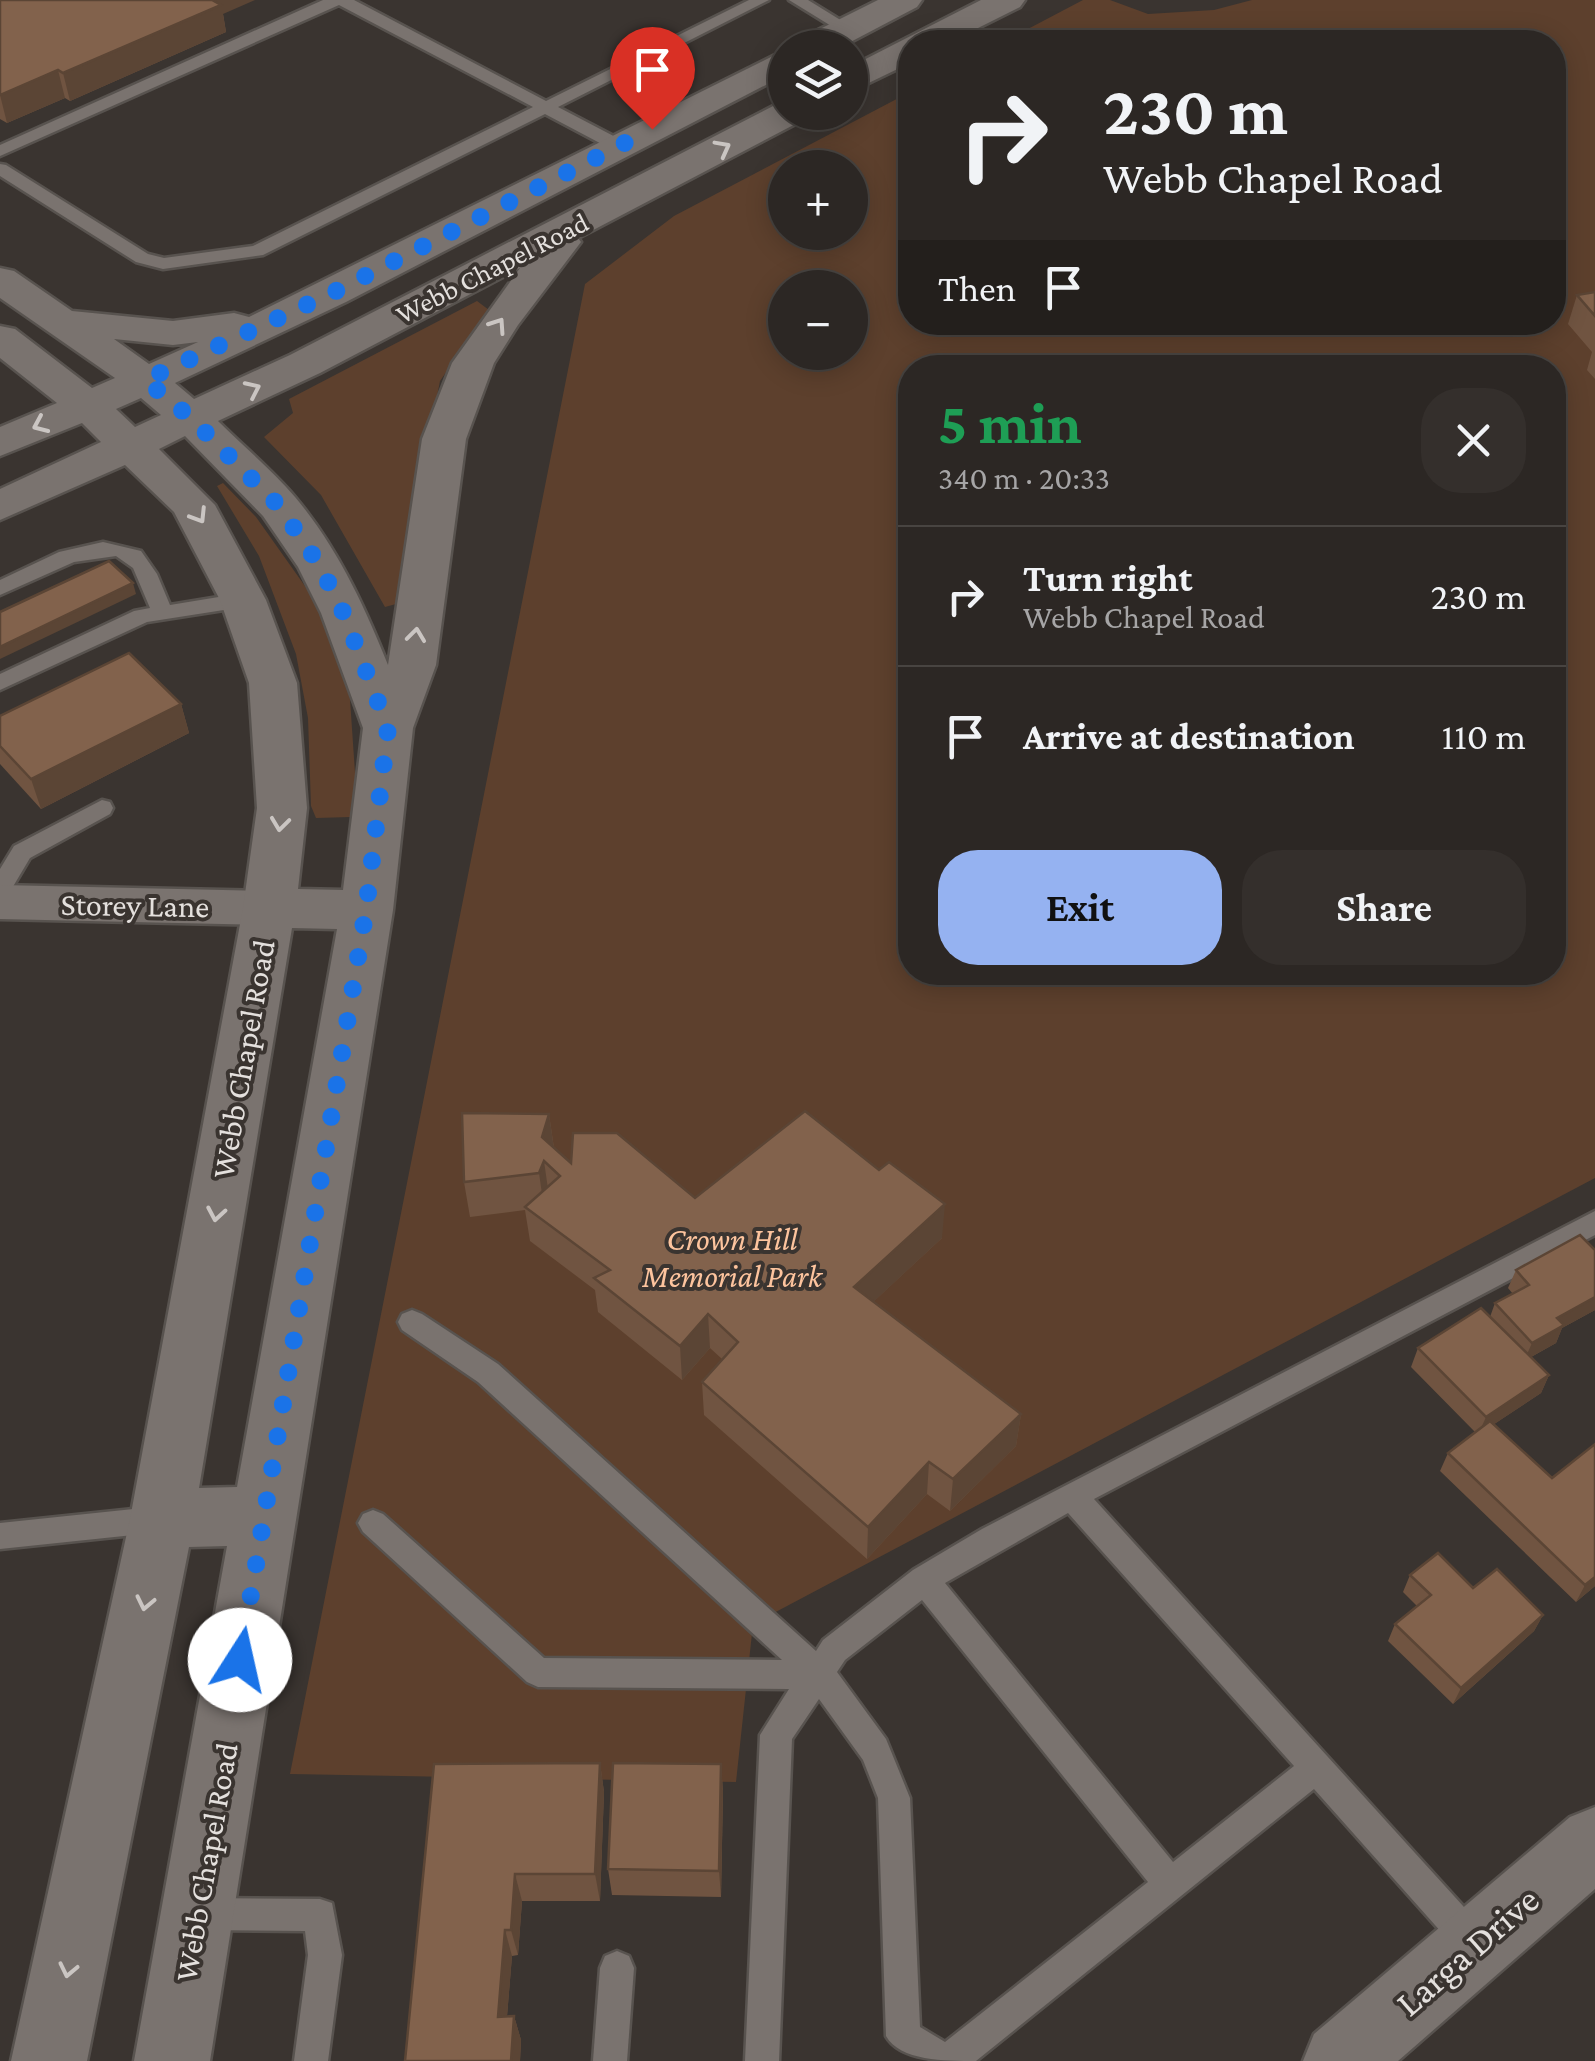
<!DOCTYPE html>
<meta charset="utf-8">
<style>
:root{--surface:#2c2724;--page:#342f2c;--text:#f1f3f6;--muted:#a6a5a6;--line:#484441;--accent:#95b2f1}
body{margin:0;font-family:"Crimson Pro",serif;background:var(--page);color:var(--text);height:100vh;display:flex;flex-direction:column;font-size:38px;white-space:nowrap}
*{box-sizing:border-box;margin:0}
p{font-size:32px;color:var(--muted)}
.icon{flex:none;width:55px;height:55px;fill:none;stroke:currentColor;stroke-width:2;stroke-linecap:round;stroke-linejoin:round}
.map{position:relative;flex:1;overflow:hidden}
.details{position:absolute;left:898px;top:355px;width:668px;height:630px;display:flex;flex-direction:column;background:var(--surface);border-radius:40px;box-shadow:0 5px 25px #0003,0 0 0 2px var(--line)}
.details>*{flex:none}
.hud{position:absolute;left:898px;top:30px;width:668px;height:305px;border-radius:40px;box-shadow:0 5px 25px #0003,0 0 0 2px var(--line);background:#2c2724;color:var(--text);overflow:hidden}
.tools{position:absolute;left:768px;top:30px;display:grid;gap:20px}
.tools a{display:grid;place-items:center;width:100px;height:100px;border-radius:50%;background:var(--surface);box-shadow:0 5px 25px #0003,0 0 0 2px var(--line);font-size:50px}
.pin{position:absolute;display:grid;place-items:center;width:85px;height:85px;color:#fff;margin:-102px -42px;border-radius:50% 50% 50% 0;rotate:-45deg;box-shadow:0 0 10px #0007}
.pin .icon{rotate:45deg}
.me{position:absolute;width:110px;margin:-55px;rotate:10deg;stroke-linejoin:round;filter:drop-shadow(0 0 8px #0008)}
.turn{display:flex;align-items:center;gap:35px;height:210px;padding:0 40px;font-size:45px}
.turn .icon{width:130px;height:130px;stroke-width:2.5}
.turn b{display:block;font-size:70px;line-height:85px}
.then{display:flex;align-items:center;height:95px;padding:0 40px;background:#0003;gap:20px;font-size:38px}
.round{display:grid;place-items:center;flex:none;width:105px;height:105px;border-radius:40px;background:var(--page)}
.overview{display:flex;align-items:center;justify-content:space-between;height:170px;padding:0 40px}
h1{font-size:60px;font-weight:700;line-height:75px;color:#1e9e55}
.action{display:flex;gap:20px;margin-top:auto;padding:20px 40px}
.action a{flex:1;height:115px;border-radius:40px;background:var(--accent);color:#111;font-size:40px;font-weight:700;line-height:115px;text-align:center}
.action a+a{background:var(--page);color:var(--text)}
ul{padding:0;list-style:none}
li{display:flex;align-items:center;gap:30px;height:140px;padding:0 40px;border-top:2px solid var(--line)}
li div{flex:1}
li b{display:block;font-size:38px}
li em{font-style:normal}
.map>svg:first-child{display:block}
.green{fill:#5d402d;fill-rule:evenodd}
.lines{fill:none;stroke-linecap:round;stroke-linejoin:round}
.service-casing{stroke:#58534f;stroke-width:5}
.minor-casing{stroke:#58534f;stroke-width:5}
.tertiary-casing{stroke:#58534f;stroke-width:5}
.secondary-casing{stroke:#58534f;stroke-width:5}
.service{fill:#7a736f;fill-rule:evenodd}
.minor{fill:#7a736f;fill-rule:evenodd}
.tertiary{fill:#7a736f;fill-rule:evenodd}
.secondary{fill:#7a736f;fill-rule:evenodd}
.wall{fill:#705441}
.shaded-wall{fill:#5b4535}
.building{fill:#82624c;stroke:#5b4535;stroke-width:2.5}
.oneway{stroke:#cac5c2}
.route{stroke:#1a73e8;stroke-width:18;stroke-dasharray:0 32.4}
.labels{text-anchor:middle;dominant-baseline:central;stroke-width:8;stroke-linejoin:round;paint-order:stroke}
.far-street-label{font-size:28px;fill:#e4e0dd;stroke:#3a3430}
.street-label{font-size:32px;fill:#e4e0dd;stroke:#3a3430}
.park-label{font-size:32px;font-style:italic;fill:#fdc49e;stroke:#3a3430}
.near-street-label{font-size:38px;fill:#e4e0dd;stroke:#3a3430}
</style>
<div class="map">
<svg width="1595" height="2061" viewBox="0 0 1595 2061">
<rect width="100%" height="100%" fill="#3a3430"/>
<!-- green -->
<g class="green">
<path d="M1083,0h27l38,14 66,-4 38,-10h343v1178l-842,446 -17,158 -446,-8 295,-1490 89,-68 236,-124v230h642v-280h-549zM785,168h65v64h-65zM785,288h65v64h-65zM910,368h642v604h-642z"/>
<polygon points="477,301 489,310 440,381 396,604 385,607 321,495 264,437 293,413 289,399"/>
<polygon points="223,483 256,517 334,627 348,670 357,802 351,817 316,818 311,806 308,718 296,654 259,556 217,486"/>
</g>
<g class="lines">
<defs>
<g id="service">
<polygon points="323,0 354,0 546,101 749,0 769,0 558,107 625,142 625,150 613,150 545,114 263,255 163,269 136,262 0,176 0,164 6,165 148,254 164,258 253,246 533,107 339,5 0,156 0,145"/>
<polygon points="789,0 808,0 855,29 841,32"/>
<polygon points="103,542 141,551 157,574 170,605 243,593 254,600 243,607 147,622 0,690 0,674 134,611 150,608 133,568 116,556 74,562 0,595 0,580 59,552"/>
<polygon points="102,800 110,802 113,808 110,814 30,858 8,895 0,898 0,869 14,846"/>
<path d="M1595,1211v24l-501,264 389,429 5,12 -5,12 -12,5 -12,-5 -145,-163 -338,272c-31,0 -76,0 -90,-25l-8,-238 -15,-38 -44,-61 -27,40 -13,322h-34l15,-326 29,-46 -251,-2 -11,-5 -164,-150 -5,-9 5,-9 10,-4 10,4 161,144 238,2 -304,-278 -76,-52 -4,-8 4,-8 10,-4 10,4 76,50 318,287 7,-11 90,-70 69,-41zM1068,1513l226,253 -121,96 -228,-279zM922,1600l226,282 -203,160 -25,-15 -10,-229 -24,-59 -49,-67 8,-12z"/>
<polygon points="162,1506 172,1510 177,1519 172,1528 162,1532 0,1549 0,1523"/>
<polygon points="202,1898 320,1899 332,1903 342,1955 328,2061 294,2061 308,1955 305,1931 202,1930 190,1926 186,1914 190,1902"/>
<polygon points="617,1951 629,1956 634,1968 627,2061 593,2061 600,1968 605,1956"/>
</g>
<polygon id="minor" points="0,885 269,891 286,896 293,908 286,920 269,925 0,919"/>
<polygon id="tertiary" points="1595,1807 1595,1889 1398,2061 1303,2061 1314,2034 1570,1817"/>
<g id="secondary">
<polygon points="878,0 922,0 917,7 839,48 794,48 798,40"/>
<polygon points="981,0 1025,0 1020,7 950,42 910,42 910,63 850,92 850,67"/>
<path d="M785,50v25l-439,227 -171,81 19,16 96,-44 487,-251 8,-2v10h23l-5,8 -225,118 3,4 -63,83 -24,38 -28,76 -30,226 -23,63 -20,182 -183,1151h-76l93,-515 -38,1 -102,514h-76l119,-542 113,-611 14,-100 -8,-125 -29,-83 -46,-88 -49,-47 -125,55v-31l101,-47 -19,-19 -82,33v-29l57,-24 -57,-45v-32l15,3 77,59 23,-10 -115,-80v-30l14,3 58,40 101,10 61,-8 15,4zM520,268l-68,95 -30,76 -34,226c-24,-60 -51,-118 -93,-168 -23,-27 -52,-51 -77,-76l102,-48zM114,339l59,6 25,-3 -49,22zM141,398l20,17 -26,12 -19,-18zM185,436l78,80 35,51 23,46 42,115 -20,162 -45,-1 9,-81 -10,-125 -31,-83 -51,-95 -56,-56zM292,928l45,1 -100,558 -38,1z"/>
</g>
</defs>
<!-- service casing -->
<use href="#service" class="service-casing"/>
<!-- minor casing -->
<use href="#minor" class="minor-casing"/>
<!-- tertiary casing -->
<use href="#tertiary" class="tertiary-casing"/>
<!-- secondary casing -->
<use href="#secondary" class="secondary-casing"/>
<!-- service -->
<use href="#service" class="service"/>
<!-- minor -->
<use href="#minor" class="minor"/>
<!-- tertiary -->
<use href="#tertiary" class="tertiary"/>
<!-- secondary -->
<use href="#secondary" class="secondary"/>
</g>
<!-- wall -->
<g class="wall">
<polygon points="0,0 223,14 226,32 70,101 65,98 7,123 0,119"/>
<polygon points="1595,292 1595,379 1587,370 1592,352 1568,324 1577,295"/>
<polygon points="181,704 189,733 41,809 0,764 0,716"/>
<polygon points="549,1114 554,1148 571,1163 695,1198 942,1238 873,1302 1021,1414 1016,1446 950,1511 927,1494 867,1559 704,1415 702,1382 722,1359 710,1348 682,1380 598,1312 595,1290 530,1241 525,1210 470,1217 464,1182"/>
<polygon points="1595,1250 1595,1310 1562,1328 1556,1343 1531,1357 1549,1375 1541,1393 1494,1424 1595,1586 1576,1602 1440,1471 1448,1453 1475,1432 1411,1367 1418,1348 1490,1317 1495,1303 1513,1294 1508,1288 1516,1270"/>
<polygon points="1410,1575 1473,1588 1543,1615 1534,1631 1453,1704 1388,1641 1395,1624 1417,1606 1403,1592"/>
<polygon points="600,1763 604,1792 600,1901 522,1901 518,1955 512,1956 507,2016 514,2016 521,2040 520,2061 434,1764"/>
<polygon points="721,1764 723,1792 721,1897 612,1895 608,1869"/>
</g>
<!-- shaded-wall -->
<g class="shaded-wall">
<polygon points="202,0 255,0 223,14 226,32 70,101 63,73"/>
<polygon points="58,70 65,98 7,123 0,95"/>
<polygon points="133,583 136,594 0,659 0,647"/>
<polygon points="181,704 189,733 41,809 31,779"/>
<polygon points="549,1114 554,1149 542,1137"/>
<polygon points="544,1161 549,1196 544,1208 539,1173"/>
<polygon points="945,1204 942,1238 853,1321 854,1287"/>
<polygon points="1595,1297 1595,1310 1562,1328 1556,1343 1524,1361 1532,1343 1557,1318"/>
<polygon points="708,1314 710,1348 682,1380 680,1346"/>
<polygon points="1549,1375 1541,1393 1478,1435 1486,1417"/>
<polygon points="1021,1414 1016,1446 950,1511 953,1479"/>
<polygon points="929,1462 927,1494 867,1559 868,1527"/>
<polygon points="1595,1577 1595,1586 1576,1602 1585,1585"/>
<polygon points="1543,1615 1534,1631 1453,1704 1461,1688"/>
<polygon points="600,1763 604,1792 600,1901 595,1874"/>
<polygon points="721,1764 723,1792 721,1897 719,1871"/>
<polygon points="515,1874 522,1901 518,1955 511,1930"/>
<polygon points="505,1930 512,1956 505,2041 498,2017"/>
<polygon points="514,2016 521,2040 520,2061 511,2061"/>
</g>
<!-- building -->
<g class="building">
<polygon points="0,0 212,0 221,5 63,73 58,70 0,95"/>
<polygon points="1595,292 1595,316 1577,295"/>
<polygon points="109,561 133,583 0,647 0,612"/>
<polygon points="129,653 181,704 31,779 0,746 0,716"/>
<polygon points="805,1111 879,1170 889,1162 945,1204 854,1287 1021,1414 953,1479 929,1462 868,1527 702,1382 738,1342 708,1314 680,1346 594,1278 610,1270 525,1207 560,1176 544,1161 539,1173 464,1182 462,1113 549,1114 542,1137 571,1163 573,1133 617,1133 695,1198"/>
<polygon points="1580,1235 1595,1250 1595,1297 1557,1318 1564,1325 1532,1343 1495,1303 1529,1285 1516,1270"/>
<polygon points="1481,1308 1549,1375 1486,1417 1418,1348"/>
<polygon points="1490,1421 1552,1478 1595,1444 1595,1577 1585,1585 1448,1453"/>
<polygon points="1438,1553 1473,1588 1497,1569 1543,1615 1461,1688 1395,1624 1431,1595 1410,1575"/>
<polygon points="600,1763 595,1874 515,1874 511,1930 505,1930 498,2017 514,2016 511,2061 405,2061 434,1764"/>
<polygon points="613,1763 721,1764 719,1871 608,1869"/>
</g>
<!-- one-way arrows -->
<defs><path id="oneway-chevron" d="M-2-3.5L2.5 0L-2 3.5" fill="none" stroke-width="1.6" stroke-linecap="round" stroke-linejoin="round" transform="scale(2.5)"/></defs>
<g class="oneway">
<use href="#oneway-chevron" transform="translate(723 148) rotate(-28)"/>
<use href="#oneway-chevron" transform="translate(498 325) rotate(-56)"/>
<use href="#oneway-chevron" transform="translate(253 389) rotate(-25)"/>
<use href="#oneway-chevron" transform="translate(40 425) rotate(156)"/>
<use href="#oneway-chevron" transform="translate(199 516) rotate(58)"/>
<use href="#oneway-chevron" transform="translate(416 635) rotate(-83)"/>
<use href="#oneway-chevron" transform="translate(280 824) rotate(97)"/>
<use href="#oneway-chevron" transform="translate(216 1214) rotate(100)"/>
<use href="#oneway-chevron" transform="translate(145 1603) rotate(102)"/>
<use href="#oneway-chevron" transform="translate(68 1970) rotate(102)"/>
</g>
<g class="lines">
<!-- route -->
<polyline class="route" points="240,1660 366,910 388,728 344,614 320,566 279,506 191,418 145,380 332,293 652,129"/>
</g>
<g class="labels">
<!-- far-street labels -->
<g class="far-street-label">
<text transform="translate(492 268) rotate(-27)">Webb Chapel Road</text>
</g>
<!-- street labels -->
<g class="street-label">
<text transform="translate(135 905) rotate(1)">Storey Lane</text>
<text transform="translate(243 1059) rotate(-80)">Webb Chapel Road</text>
<text transform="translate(206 1862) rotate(-80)">Webb Chapel Road</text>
</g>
<!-- park labels -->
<g class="park-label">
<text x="732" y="1239">Crown Hill<tspan x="732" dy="37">Memorial Park</tspan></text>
</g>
<!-- near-street labels -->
<g class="near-street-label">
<text transform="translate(1467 1951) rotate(-41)">Larga Drive</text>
</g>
</g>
</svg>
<div class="tools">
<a><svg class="icon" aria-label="layers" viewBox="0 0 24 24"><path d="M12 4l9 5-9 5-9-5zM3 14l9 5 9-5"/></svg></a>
<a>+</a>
<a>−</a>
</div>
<div class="pin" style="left:652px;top:129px;background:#d93025"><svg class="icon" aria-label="arrive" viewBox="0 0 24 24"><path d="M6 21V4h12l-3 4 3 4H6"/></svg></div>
<svg class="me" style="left:240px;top:1660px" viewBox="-20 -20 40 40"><circle r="19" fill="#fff"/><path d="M0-13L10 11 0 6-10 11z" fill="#1a73e8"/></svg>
<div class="hud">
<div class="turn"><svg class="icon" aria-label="right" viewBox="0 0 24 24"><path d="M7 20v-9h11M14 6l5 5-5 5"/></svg><div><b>230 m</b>Webb Chapel Road</div></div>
<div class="then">Then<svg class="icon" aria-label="arrive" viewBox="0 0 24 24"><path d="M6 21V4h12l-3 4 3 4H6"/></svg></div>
</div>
<section class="details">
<div class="overview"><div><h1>5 min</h1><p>340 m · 20:33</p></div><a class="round"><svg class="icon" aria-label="close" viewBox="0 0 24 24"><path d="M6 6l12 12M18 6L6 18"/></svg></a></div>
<ul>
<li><svg class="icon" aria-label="right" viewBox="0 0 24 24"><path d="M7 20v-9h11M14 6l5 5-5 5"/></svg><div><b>Turn right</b><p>Webb Chapel Road</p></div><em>230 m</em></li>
<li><svg class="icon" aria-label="arrive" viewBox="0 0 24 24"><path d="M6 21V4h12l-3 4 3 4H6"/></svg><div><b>Arrive at destination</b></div><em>110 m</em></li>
</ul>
<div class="action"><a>Exit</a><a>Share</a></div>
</section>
</div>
